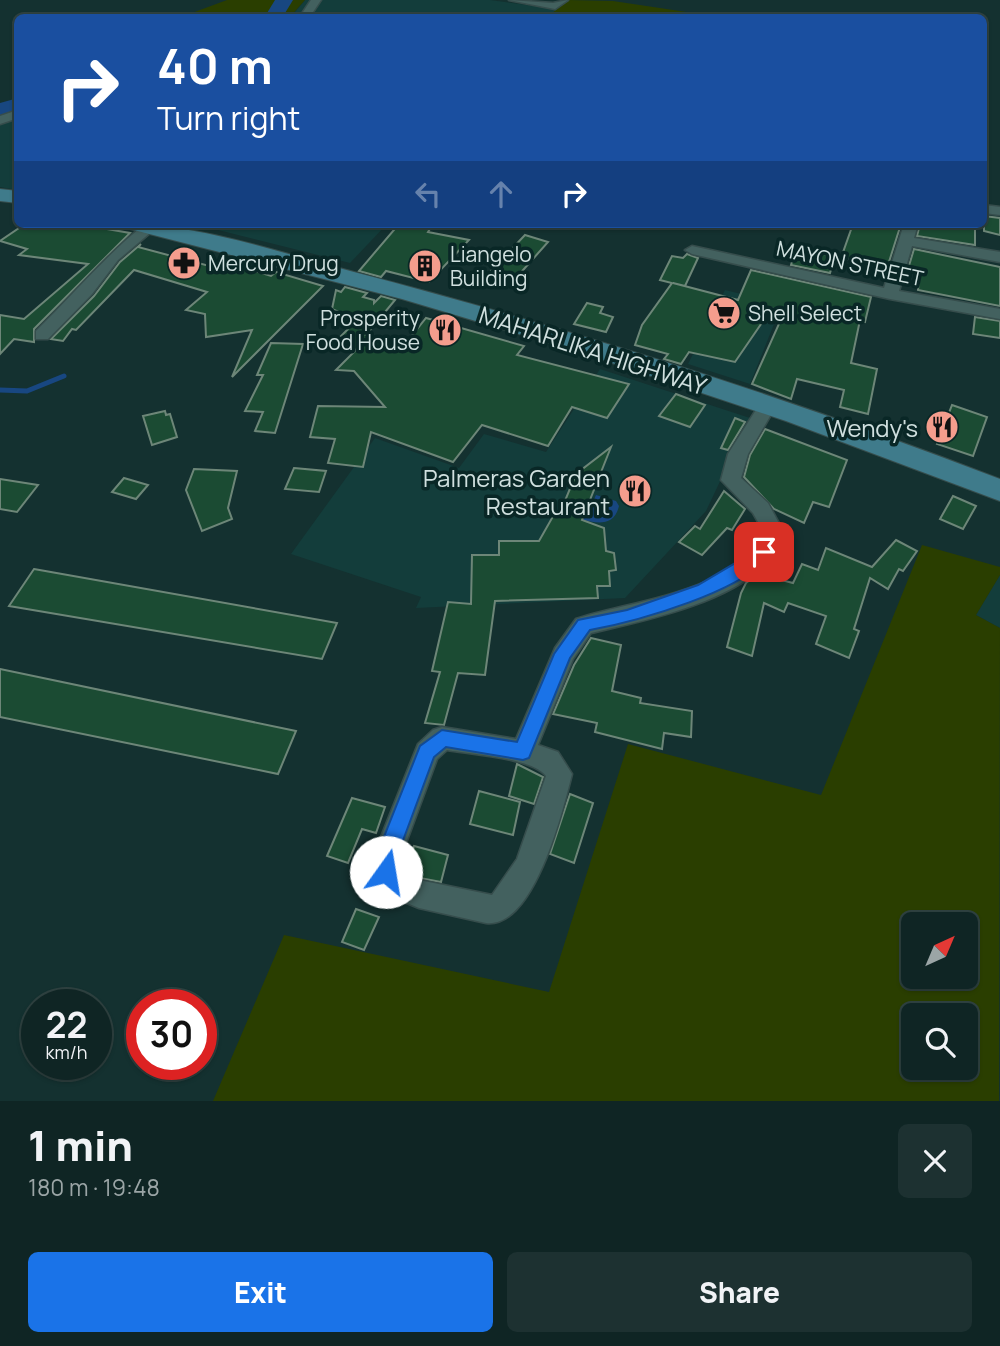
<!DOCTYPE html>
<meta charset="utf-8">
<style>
:root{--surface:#0f2524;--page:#1d3131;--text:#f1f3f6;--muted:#9ba5a6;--line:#2f4241;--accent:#1a73e8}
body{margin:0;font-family:Manrope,sans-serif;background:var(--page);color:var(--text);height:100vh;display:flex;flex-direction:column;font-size:26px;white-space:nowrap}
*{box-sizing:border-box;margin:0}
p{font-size:23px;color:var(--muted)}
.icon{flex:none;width:38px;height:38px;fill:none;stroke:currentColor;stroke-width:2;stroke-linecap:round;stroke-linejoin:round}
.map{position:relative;height:1101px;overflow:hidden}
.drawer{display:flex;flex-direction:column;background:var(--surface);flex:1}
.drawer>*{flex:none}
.hud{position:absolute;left:14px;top:14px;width:973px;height:214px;border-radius:10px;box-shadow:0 2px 5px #0004,0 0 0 2px var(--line);background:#1a4fa0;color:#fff;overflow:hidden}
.needle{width:46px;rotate:44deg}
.buttons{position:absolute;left:901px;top:912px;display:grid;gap:14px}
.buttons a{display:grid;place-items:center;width:77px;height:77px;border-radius:10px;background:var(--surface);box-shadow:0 2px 5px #0004,0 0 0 2px var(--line);font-size:35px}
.speed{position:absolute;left:21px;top:989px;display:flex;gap:14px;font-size:35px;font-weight:700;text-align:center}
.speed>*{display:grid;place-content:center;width:91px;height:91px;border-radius:50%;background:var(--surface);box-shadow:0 2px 5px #0004,0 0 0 2px var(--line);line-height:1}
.speed small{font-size:18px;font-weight:400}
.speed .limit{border:10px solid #d22;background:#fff;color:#111}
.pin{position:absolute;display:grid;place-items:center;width:60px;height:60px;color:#fff;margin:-30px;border-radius:14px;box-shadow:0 4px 10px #0006}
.me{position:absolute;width:77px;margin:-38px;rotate:13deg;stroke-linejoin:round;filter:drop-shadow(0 0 5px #0008)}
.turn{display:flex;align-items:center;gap:24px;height:147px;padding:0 28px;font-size:32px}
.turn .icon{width:91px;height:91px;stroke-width:2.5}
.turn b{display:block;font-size:49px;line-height:60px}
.lanes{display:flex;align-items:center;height:66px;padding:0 28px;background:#0003;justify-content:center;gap:35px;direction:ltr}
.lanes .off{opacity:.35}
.round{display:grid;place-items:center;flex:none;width:74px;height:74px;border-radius:10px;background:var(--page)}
.headline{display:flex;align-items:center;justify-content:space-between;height:119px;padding:0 28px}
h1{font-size:42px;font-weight:800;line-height:52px}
.cta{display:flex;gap:14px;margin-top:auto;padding:14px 28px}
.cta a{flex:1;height:80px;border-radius:10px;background:var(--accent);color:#fff;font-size:28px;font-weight:800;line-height:80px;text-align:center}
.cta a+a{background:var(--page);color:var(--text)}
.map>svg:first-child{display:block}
.built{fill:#133d3b}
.green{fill:#2a3e00;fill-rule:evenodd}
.water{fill:#184781}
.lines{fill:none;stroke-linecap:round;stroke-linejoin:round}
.stream{stroke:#184781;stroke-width:5}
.river{fill:#184781;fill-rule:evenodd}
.building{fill:#1b4b33;stroke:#6d8678;stroke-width:2}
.street-casing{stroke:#364d4c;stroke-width:3}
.primary-casing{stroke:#364d4c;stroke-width:2}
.street{fill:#43615f;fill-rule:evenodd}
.primary{fill:#3f7b8b;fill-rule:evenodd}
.route{fill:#1a73e8;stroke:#114b97;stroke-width:2}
.labels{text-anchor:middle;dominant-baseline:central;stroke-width:7;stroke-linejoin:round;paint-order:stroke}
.far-poi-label{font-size:21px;fill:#d0e0df;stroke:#092726;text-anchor:start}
.far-street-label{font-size:21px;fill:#d0e0df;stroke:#092726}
.street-label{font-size:24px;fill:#d0e0df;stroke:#092726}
.poi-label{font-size:24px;fill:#d0e0df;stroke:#092726;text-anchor:end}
</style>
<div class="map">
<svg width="1000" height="1101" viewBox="0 0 1000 1101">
<rect width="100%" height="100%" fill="#143130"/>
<!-- built -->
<g class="built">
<polygon points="305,0 490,0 558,9 547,18 290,18"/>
<polygon points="17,109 17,190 0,187 0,115"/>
<polygon points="194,224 387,224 350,263"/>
<polygon points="725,290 782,304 750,384 688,364"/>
<polygon points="600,369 750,418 706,511 625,598 416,608 421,597 291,554 375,438 459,468 484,434 546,452"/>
<polygon points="1000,575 1000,628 976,615"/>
</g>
<!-- green -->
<g class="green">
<polygon points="227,0 305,0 290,17 181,17"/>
<polygon points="569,0 613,1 720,17 547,17"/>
<path d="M922,545l78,22v8l-24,40 24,13 -1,473h-786l71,-166 265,57 79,-248 193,51zM966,924v52h-52v-52zM966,1015v53h-52v-53z"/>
</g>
<!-- water -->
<path class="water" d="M596,495l20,6 3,5c-6,26 -32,15 -50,9l19,-2z"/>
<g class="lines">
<!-- stream -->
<polyline class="stream" points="0,390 27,391 64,376"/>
<!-- river -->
<g class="river">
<polygon points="275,0 293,0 282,18 264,18"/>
<polygon points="18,98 18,111 0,116 0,103"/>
</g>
</g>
<!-- building -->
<g class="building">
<polygon points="984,216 1000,218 1000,235 984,231"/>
<polygon points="25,224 78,224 130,233 34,329 34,342 14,339 0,354 0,315 24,319 88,264 19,255 27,249 0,241"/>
<polygon points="399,224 433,224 428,232 469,240 429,282 386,271 381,277 359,271"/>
<polygon points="853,224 901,224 888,265 882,264 881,267 841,258"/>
<polygon points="920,224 975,224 975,245 917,236"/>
<polygon points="525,235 548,242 516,278 491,271"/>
<polygon points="141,244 138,247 228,271 235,265 271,276 276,272 323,286 232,377 252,330 206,337 205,314 186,310 207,292 134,270 76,330 72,329 63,341 51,339 94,296 120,262"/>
<polygon points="796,249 835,256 830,273 791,265"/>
<polygon points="914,249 1000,267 1000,306 918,290 920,271 908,269"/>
<polygon points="687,254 698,258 685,286 673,283 738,300 751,270 871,297 865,322 860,320 851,363 877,369 868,414 840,407 844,390 797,379 791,399 752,384 783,315 772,308 735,362 689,352 681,364 664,359 668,354 635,345 642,325 672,283 660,280 672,256 683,258"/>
<polygon points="345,287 367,293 363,297 374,300 374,303 381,296 395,300 366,335 402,348 426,318 524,346 517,355 629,384 607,418 572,407 548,446 482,425 453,462 371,432 363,467 328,463 335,439 310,437 318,406 385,407 354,371 336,370 356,350 335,342 357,320 332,309 336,290 341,292"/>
<polygon points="587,303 603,307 600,313 613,317 606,332 574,324"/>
<polygon points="975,317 1000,321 1000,338 973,334"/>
<polygon points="271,343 303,344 275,433 255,431 263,412 245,411 263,375 257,375"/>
<polygon points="676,394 705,405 690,427 659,416"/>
<polygon points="952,405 987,417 973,456 937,444"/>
<polygon points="165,411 166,415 170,414 177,437 152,445 143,416"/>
<polygon points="735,418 745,422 728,450 721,448"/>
<polygon points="765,429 847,460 829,507 813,502 804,523 774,509 744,477 750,455"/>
<polygon points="611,447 582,520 604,528 606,551 614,553 616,570 609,571 610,586 597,586 598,598 495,601 485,675 458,673 444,725 425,723 440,672 432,671 448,602 471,604 472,555 499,555 499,541 539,541 556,511 560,513 576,474"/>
<polygon points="294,468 326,471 319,492 285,489"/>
<polygon points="194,469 237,471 228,508 232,519 202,531 186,490"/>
<polygon points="124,478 148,485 136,499 112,492"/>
<polygon points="0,479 38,485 17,512 0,509"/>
<polygon points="724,491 745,509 732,530 727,528 702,555 679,542 695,526 700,529"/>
<polygon points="953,496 976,506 963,529 940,519"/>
<polygon points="896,540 917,551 903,571 899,569 888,589 870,578 854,629 859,631 849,658 816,644 826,616 788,603 784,612 764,603 752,656 727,647 741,593 746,583 758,574 793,583 802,564 818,570 826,548 872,567"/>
<polygon points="34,569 337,623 322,659 9,606"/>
<polygon points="591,638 621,645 612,691 641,698 640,703 692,711 691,737 664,733 662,749 595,732 597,723 553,714 574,665"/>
<polygon points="0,669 296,731 278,774 0,717"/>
<polygon points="517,764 543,777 534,804 509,796"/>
<polygon points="479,791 520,802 513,835 470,824"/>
<polygon points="570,794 593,803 574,863 550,854"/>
<polygon points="352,798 385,807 376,833 362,829 348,863 327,856"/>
<polygon points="414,846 448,855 441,882 420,878 406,870"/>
<polygon points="356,909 379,917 364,950 342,942"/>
</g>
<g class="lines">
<defs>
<g id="street">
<polygon points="311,0 321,0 309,18 299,18"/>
<polygon points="509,0 553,3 568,0 555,9"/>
<polygon points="18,110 18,118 0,124 0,116"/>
<polygon points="984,205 1000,207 1000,215 984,213"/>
<path d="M145,224l12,3 -39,33 -26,34 -44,45h-12v-8c37,-36 69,-75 109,-107z"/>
<polygon points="904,224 918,224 914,238 1000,252 1000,262 912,246 899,291 1000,309 1000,319 890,299 692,254 685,250 692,246 884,288"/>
<path d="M767,400l9,6 -28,48 -7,24 27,25 14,26c-2,10 -5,21 -12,30 -35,43 -126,62 -179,74l-18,26 -35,86 20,7 14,22c-9,36 -38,155 -86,149l-67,-15 -34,-14 -14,-32 47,-118 15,-14 9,-3 74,12 39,-91 21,-29c52,-18 170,-28 186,-90l-9,-16 -32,-33 7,-26 33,-52zM447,750c23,4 86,8 99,26l-29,83 -25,36 -73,-15 -19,-11 -1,-7 38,-103z"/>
</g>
<g id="primary">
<polygon points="0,189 18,191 18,203 0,201"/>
<path d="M127,224c72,0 157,30 227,48 219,57 435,126 646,207v22l-214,-80 -207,-69 -177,-53 -272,-70z"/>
</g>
</defs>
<!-- street casing -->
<use href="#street" class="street-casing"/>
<!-- primary casing -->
<use href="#primary" class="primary-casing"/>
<!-- street -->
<use href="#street" class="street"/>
<!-- primary -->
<use href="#primary" class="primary"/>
</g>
<!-- route -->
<path class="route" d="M764,546l8,6c-24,39 -138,70 -182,78l-20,28 -41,100 -6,2 -77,-13 -12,10 -39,105 2,10 -3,7 -8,3 -7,-3 -5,-17 46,-116 22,-16 75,12 37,-88 24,-34 49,-10 71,-25z"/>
<!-- icons -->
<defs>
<symbol id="pharmacy-disc" viewBox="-11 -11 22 22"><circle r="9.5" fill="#f49d8d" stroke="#092726"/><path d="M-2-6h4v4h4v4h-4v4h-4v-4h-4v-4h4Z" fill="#111"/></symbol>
<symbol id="building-disc" viewBox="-11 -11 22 22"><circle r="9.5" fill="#f49d8d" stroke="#092726"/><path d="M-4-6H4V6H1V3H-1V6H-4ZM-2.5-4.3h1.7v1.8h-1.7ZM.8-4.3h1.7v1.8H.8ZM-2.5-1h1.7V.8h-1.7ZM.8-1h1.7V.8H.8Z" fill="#111"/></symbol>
<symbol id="supermarket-disc" viewBox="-11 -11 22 22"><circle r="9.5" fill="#f49d8d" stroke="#092726"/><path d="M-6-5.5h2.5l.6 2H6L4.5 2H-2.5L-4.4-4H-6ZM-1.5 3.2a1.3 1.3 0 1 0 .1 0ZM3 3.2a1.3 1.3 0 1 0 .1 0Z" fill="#111"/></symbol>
<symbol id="restaurant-disc" viewBox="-11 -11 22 22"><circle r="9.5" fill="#f49d8d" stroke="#092726"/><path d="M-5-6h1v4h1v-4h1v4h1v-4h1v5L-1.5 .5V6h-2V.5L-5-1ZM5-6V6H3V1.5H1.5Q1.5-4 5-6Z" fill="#111"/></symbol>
</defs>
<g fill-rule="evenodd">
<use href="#pharmacy-disc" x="165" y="244" width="38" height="38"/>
<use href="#building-disc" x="406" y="247" width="38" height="38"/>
<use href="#supermarket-disc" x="705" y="294" width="38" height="38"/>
<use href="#restaurant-disc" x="426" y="311" width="38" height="38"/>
<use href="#restaurant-disc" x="923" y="408" width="38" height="38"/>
<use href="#restaurant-disc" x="616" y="472" width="38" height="38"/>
</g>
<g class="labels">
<!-- far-poi labels -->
<g class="far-poi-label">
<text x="450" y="254">Liangelo<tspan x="450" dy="24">Building</tspan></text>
<text x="208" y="263">Mercury Drug</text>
<text x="748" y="313">Shell Select</text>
<text x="420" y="318" text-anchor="end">Prosperity<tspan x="420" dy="24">Food House</tspan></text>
</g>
<!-- far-street labels -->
<g class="far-street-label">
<text transform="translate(850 263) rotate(12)">MAYON STREET</text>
</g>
<!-- street labels -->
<g class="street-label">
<text transform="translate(593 350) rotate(18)">MAHARLIKA HIGHWAY</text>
</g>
<!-- poi labels -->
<g class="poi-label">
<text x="918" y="427">Wendy's</text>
<text x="610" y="477">Palmeras Garden<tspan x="610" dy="28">Restaurant</tspan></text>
</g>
</g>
</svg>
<div class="buttons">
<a><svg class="needle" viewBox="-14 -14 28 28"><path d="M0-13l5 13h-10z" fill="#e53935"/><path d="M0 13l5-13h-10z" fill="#9ba5a6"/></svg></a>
<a><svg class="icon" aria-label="search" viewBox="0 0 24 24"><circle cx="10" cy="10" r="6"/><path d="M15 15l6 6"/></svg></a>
</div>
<div class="speed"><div>22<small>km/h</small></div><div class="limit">30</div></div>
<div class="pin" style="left:764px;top:552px;background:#d93025"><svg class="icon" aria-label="arrive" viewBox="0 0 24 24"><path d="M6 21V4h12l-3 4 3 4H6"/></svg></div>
<svg class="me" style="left:386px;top:872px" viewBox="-20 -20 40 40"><circle r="19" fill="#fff"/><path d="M0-13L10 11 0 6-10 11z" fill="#1a73e8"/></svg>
<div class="hud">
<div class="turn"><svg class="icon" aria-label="right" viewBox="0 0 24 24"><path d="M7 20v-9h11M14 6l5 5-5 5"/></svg><div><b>40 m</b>Turn right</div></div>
<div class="lanes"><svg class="icon off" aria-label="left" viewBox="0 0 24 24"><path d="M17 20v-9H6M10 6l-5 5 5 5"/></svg><svg class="icon off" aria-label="ahead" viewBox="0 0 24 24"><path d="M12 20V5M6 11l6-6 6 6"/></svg><svg class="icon" aria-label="right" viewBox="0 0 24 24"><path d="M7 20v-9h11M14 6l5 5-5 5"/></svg></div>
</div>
</div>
<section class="drawer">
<div class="headline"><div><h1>1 min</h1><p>180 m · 19:48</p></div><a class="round"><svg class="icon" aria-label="close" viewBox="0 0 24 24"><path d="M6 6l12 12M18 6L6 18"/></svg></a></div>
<div class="cta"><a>Exit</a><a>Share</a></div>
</section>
